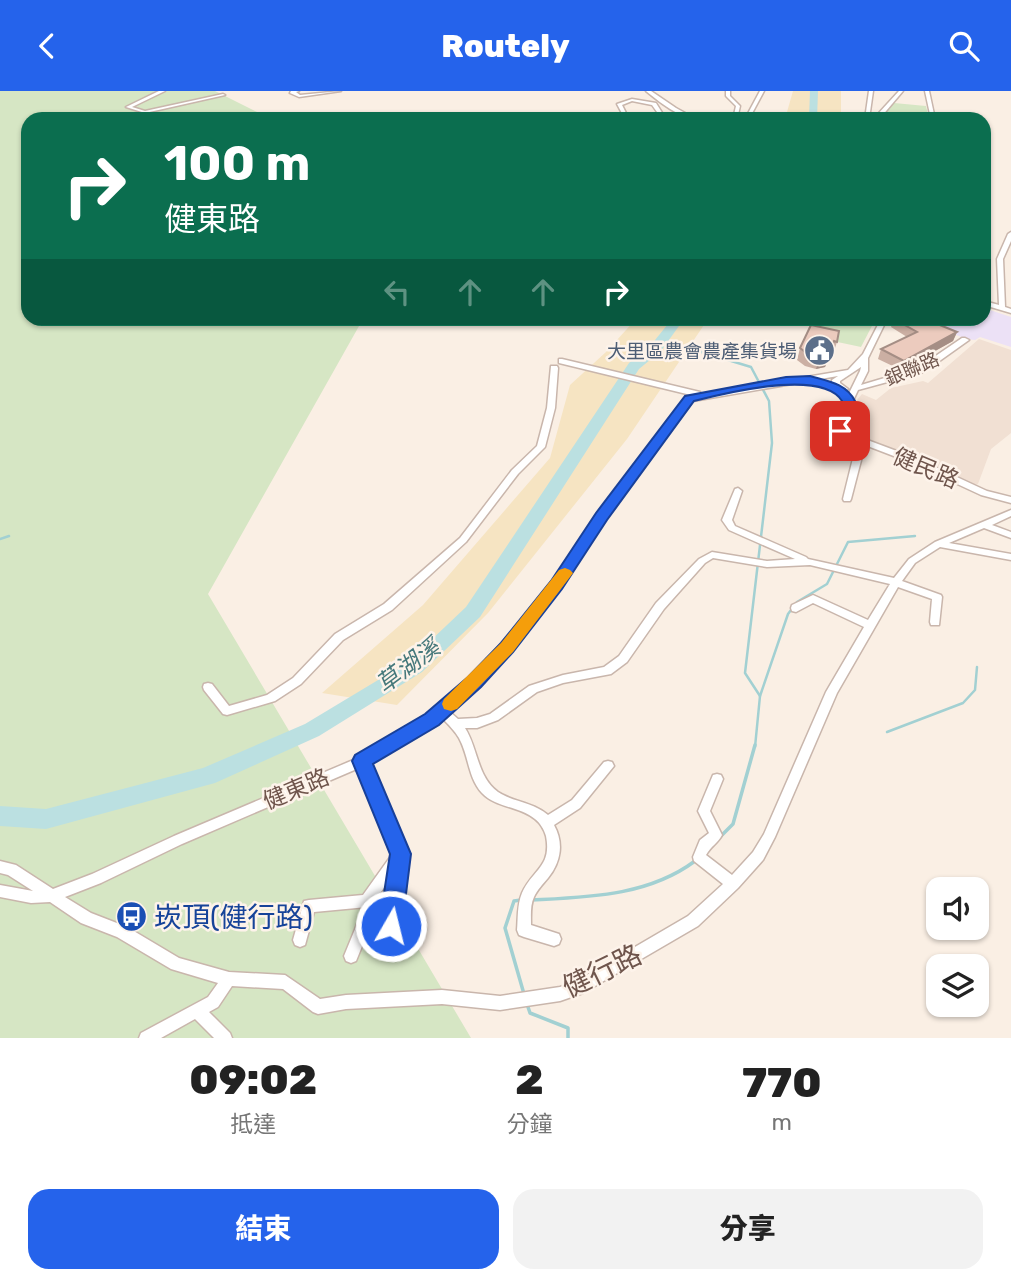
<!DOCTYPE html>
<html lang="zh-TW">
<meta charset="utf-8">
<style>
:root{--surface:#fff;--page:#f2f2f2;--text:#222;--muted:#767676;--accent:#2563eb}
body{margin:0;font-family:Rubik,"Noto Sans TC",sans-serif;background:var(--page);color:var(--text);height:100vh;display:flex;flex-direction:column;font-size:26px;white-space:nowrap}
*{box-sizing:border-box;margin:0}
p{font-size:23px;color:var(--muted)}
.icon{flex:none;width:38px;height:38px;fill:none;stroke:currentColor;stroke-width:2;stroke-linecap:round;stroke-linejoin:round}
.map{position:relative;height:947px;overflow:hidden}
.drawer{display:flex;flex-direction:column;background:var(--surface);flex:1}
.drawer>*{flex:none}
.banner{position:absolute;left:21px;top:21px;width:970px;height:214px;border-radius:21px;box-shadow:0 2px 5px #0004;background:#0b6e4f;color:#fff;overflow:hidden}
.tools{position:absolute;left:926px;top:786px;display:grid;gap:14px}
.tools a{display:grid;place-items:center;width:63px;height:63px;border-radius:14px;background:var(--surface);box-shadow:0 2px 5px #0004;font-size:35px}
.pin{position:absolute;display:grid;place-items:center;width:60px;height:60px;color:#fff;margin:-30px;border-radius:14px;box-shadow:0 4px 10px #0006}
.me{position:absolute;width:77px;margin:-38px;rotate:8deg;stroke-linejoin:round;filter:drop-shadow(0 0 5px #0008)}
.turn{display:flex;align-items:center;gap:24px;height:147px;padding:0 28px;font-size:32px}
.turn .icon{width:91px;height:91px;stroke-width:2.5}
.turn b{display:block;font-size:49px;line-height:60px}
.lanes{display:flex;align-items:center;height:66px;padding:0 28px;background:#0003;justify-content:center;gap:35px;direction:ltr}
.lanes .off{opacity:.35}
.eta{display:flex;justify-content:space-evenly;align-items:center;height:119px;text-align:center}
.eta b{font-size:42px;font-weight:800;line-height:49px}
.action{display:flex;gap:14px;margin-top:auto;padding:14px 28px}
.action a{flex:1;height:80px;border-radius:21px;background:var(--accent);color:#fff;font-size:28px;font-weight:800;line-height:80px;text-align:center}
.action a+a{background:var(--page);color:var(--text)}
header{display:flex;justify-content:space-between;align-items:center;height:91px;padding:0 28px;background:var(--accent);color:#fff;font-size:32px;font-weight:800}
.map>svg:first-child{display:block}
.residential{fill:#f1e0d3}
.education{fill:#ece1f6}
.green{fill:#d6e6c4}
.sand{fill:#f6e4c2}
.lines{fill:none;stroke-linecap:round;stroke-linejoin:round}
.stream-far1{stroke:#a2d0d2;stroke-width:2.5}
.stream{stroke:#a2d0d2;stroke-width:3.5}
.river{fill:#bbe0e1;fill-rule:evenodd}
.minor-casing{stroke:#c9b6ac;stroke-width:3}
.minor{fill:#fff;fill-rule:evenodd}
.wall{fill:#cbafa3}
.shaded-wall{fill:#a58e85}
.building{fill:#eccbbe;stroke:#a58e85;stroke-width:2}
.route{fill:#2563eb;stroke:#184099;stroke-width:2}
.slow{fill:#f59e0b}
.labels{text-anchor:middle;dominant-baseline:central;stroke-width:5;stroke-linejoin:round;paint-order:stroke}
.far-service-label{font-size:19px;fill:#4e5e75;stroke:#fdf3ea;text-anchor:end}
.far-street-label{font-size:19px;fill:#6f554c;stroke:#fdf3ea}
.street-label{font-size:23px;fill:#6f554c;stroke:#fdf3ea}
.water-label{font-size:24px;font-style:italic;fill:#45787b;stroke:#fdf3ea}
.near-transit-label{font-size:28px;fill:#164399;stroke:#fdf3ea;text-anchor:start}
.near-street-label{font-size:28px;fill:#6f554c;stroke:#fdf3ea}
</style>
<header><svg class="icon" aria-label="back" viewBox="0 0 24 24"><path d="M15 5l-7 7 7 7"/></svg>Routely<svg class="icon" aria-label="search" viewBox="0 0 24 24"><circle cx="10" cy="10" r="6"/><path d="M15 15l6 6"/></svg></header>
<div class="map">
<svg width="1011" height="947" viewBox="0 0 1011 947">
<rect width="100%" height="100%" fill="#faefe4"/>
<!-- residential -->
<polygon class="residential" points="979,248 1011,259 1011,342 991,358 978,393 971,395 854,343 848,320 862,303 876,309 891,297 923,290 928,292"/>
<!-- education -->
<polygon class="education" points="984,217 1011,226 1011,256 980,246 975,249 966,248 928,232 932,228 984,228"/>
<!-- green -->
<g class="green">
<polygon points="0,0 215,0 271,28 28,28 28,228 363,228 208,503 471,947 0,947"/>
<polygon points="894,12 926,15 929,28 880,28"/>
<polygon points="820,228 860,228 874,231 861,256 814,246"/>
</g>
<!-- sand -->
<g class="sand">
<polygon points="793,0 841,0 841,28 785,28"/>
<polygon points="636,228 708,228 627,348 488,522 397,614 322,602 423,514 550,367 570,294 606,261"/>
</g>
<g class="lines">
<!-- stream-far1 -->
<g class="stream-far1">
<polyline points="662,249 751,276 769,310 772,352 745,582 760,605 755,656"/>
<polyline points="0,448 9,445"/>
<polyline points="760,605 788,523 797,511 827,493 848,451 915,445"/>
<polyline points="887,641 963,612 975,599 977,576"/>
</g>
<!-- stream -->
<g class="stream">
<polyline points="720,746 733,733 755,654"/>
<polyline points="521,809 514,810 505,837 524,903"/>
<path d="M532,809c57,-3 116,-4 163,-39"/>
<polyline points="527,913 530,922 568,937 568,947"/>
</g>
<!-- river -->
<g class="river">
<polygon points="810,0 818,0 817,28 809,28"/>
<polygon points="672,228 684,228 661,260 639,278 480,526 422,581 319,645 215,692 46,738 0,735 0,715 46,718 203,677 305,633 408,571 466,516 629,272 651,254"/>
</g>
<defs>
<g id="minor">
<polygon points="159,0 165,0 132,16 145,20 223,3 225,4 145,22 126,16"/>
<polygon points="291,0 299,0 296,1 300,4 341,0 299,6 290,2"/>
<path d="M646,0h5l25,17 20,11c-15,0 -38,-18 -50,-28z"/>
<polygon points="726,0 730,0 730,5 740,15 737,28 733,28 736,15 726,5"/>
<polygon points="760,0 764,0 749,28 745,28"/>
<polygon points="869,0 873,0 869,28 865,28"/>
<polygon points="899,0 903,0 881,26 877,26 877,24"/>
<polygon points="925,0 929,0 935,28 931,28"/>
<polygon points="632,8 656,12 666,28 662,28 652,14 632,10 622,14 629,28 625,28 617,13"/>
<polygon points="1011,141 1011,150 1003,168 1005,216 1011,218 1011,222 984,214 984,210 999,214 997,168 1008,143"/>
<path d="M881,228h6l-19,39v13l-7,14 57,-17 44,-30h3l4,2 -45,32 -66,18 -15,32 3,10 72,27 69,32 24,6v6l-30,-8 -69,-32 -47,-18 -14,54 -1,2h-6l-1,-2 14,-57 -18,-7 -4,-13 25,-51 1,-4 -21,14v2l8,6 -4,2 -12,-7v-4l6,-4 -145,25 -70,92 -47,71 -43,58 -55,63 -29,26 9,8 19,-1 13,-4 39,-28 34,-11 41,-8 15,-11 37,-53 43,-44 13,-7 55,9 28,-2 -66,-29 -7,-10 13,-31 3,-1 4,3 -10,29 3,6 71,31 2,2 86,19 15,-19 26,-17 76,-32v6l-19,9 19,7v6l-27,-10 -35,15 62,11v6l-71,-13 -25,16 -13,18 39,14 1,2 -3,28h-8l-1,-3 2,-23 -34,-12 -61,106 -62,144 -12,23 -25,28 -40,38 -115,67 -23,8 -60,9 -58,-6 -96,5 -28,5 -5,-2 -30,-23 -51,-3 -14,21 -9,5 21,21 2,5h-18l-19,-19 -34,19h-22l2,-5 67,-36 10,-14 -47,-14 -54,-32 -36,-14 -31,-21 -19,1 -31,-6v-12l33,6 -25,-16 -8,-2v-12l16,4 37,24 39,-15 82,-38 184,-78 70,-41 42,-38 55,-63 45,-56 47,-71 70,-92 8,-1 -136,-33v-4h3l138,33v3l148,-25 15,-16zM713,467l54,9 43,-2 80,19 -22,36 -55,-25 -21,10 -1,3 1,3 4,1 17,-9 51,24 -38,65 -62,142 -11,18 -21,23 -26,-20c5,-9 12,-12 16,-20l-12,-24 13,-32 -2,-4 -4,-1 -4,1 -15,36 11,22 -9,7 -7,17 1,4 29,23 -35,32 -113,66 -15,5 -60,9 -58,-6 -96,5 -26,4 -35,-24 -56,-3 -50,-14 -52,-31 -36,-14 -26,-16 36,-14 81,-39 177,-76 34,85 -30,42 -54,5 -5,1 -11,39 2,5 5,2 5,-2 9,-33 53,-5 5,-2 18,-26 -5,40 -20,-4 -5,2 -2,5 -14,34 2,5 5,2 5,-2 13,-32 22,4 5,-2 2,-5 8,-72 -37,-91 67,-40 6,-5c6,6 13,13 17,20 10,18 9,40 23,55 14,15 37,13 53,26 5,4 9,10 11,17 6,31 -13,33 -24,57 -5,12 -4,25 -5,37l2,5 5,2 30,9 5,-2 2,-5 -2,-5 -28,-9c0,-9 -1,-20 3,-28 3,-7 9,-13 14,-19 13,-16 16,-35 6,-53l26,-17 34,-42 -2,-4 -4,-1 -4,1 -32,38 -24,15c-15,-13 -35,-13 -50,-23 -21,-15 -20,-44 -33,-64h12l21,-8 39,-28 26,-9 48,-9 16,-12 37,-53 41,-46z"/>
<polygon points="551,275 557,275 558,277 555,317 545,356 518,383 466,451 392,519 343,549 301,593 275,610 227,624 223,623 204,599 203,596 204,593 208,592 212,593 229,615 267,604 293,587 335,543 384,513 460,447 512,379 537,355 547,317"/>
</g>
</defs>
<!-- minor casing -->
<use href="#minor" class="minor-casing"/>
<!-- minor -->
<use href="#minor" class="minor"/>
</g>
<!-- wall -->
<g class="wall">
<polygon points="894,228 957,241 953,250 901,279 878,268 881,258 907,246 891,236"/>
<polygon points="811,234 837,251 833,263 831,262 825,276 816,278 805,275 797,269 800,257"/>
</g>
<!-- shaded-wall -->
<g class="shaded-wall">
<polygon points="957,241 953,250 901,279 904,270"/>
<polygon points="834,250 831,262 825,276 816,278 820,266"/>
</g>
<!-- building -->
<g class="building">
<polygon points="894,228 925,228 957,241 904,270 881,258 917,241"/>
<polygon points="811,234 839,240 837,251 834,250 828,263 820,266 808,263 800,257"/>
</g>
<!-- route -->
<path class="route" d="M810,285c17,5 36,7 45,25l-9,21 -1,12 -5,1 -7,-4 -1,-9 10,-21c-20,-32 -117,-8 -148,0l-87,119 -45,69 -49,63 -32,35 -42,38 -66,39 38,90 -9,72 -3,7 -8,4 -8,-4 -4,-7 11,-72 -38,-93 3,-6 70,-41 43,-37 33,-34 50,-62 45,-68 89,-117 101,-19z"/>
<!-- slow -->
<polygon class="slow" points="565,477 570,479 573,482 570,486 513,561 457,618 451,620 444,618 442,613 444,608 501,552 559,479"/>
<!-- icons -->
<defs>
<symbol id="civic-disc" viewBox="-11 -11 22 22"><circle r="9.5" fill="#5c6f8a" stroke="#fdf3ea"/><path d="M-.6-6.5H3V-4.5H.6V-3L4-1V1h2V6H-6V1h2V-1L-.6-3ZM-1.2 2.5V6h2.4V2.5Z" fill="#fff"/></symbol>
<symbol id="bus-disc" viewBox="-11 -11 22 22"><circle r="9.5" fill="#1a4fb4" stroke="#fdf3ea"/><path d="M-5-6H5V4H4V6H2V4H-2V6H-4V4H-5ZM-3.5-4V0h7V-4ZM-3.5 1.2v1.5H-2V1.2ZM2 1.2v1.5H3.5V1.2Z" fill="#fff"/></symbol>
</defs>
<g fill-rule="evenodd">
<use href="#civic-disc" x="802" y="242" width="35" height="35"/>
<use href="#bus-disc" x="114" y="808" width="35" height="35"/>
</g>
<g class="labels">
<!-- far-service labels -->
<g class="far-service-label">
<text x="797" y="260">大里區農會農產集貨場</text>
</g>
<!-- far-street labels -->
<g class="far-street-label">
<text transform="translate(912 278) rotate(-23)">銀聯路</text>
</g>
<!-- street labels -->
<g class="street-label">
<text transform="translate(926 377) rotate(23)">健民路</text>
<text transform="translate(296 698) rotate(-23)">健東路</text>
</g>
<!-- water labels -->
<g class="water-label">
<text transform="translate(408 575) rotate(-37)">草湖溪</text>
</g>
<!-- near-transit labels -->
<g class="near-transit-label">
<text x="154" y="826">崁頂(健行路)</text>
</g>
<!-- near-street labels -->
<g class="near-street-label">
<text transform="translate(602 880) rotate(-26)">健行路</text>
</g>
</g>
</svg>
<div class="tools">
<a><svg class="icon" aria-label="sound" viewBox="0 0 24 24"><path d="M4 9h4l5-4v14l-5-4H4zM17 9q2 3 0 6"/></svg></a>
<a><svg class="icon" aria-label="layers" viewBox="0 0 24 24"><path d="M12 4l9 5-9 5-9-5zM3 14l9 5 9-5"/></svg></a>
</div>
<div class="pin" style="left:840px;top:340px;background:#d93025"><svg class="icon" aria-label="arrive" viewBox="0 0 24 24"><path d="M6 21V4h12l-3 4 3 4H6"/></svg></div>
<svg class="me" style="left:391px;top:835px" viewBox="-20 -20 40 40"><circle r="17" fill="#2563eb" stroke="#fff" stroke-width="3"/><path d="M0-11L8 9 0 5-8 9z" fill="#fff"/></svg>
<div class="banner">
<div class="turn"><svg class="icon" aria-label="right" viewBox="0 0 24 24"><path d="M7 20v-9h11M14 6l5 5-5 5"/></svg><div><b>100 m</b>健東路</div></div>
<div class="lanes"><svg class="icon off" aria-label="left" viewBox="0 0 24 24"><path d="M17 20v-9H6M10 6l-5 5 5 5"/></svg><svg class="icon off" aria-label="ahead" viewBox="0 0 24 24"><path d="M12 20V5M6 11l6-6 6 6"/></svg><svg class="icon off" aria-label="ahead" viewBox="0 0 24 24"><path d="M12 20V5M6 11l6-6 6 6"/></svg><svg class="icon" aria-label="right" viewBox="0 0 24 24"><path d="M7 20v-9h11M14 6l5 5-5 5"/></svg></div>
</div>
</div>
<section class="drawer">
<div class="eta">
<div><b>09:02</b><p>抵達</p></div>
<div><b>2</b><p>分鐘</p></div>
<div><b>770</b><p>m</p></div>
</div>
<div class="action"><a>結束</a><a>分享</a></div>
</section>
